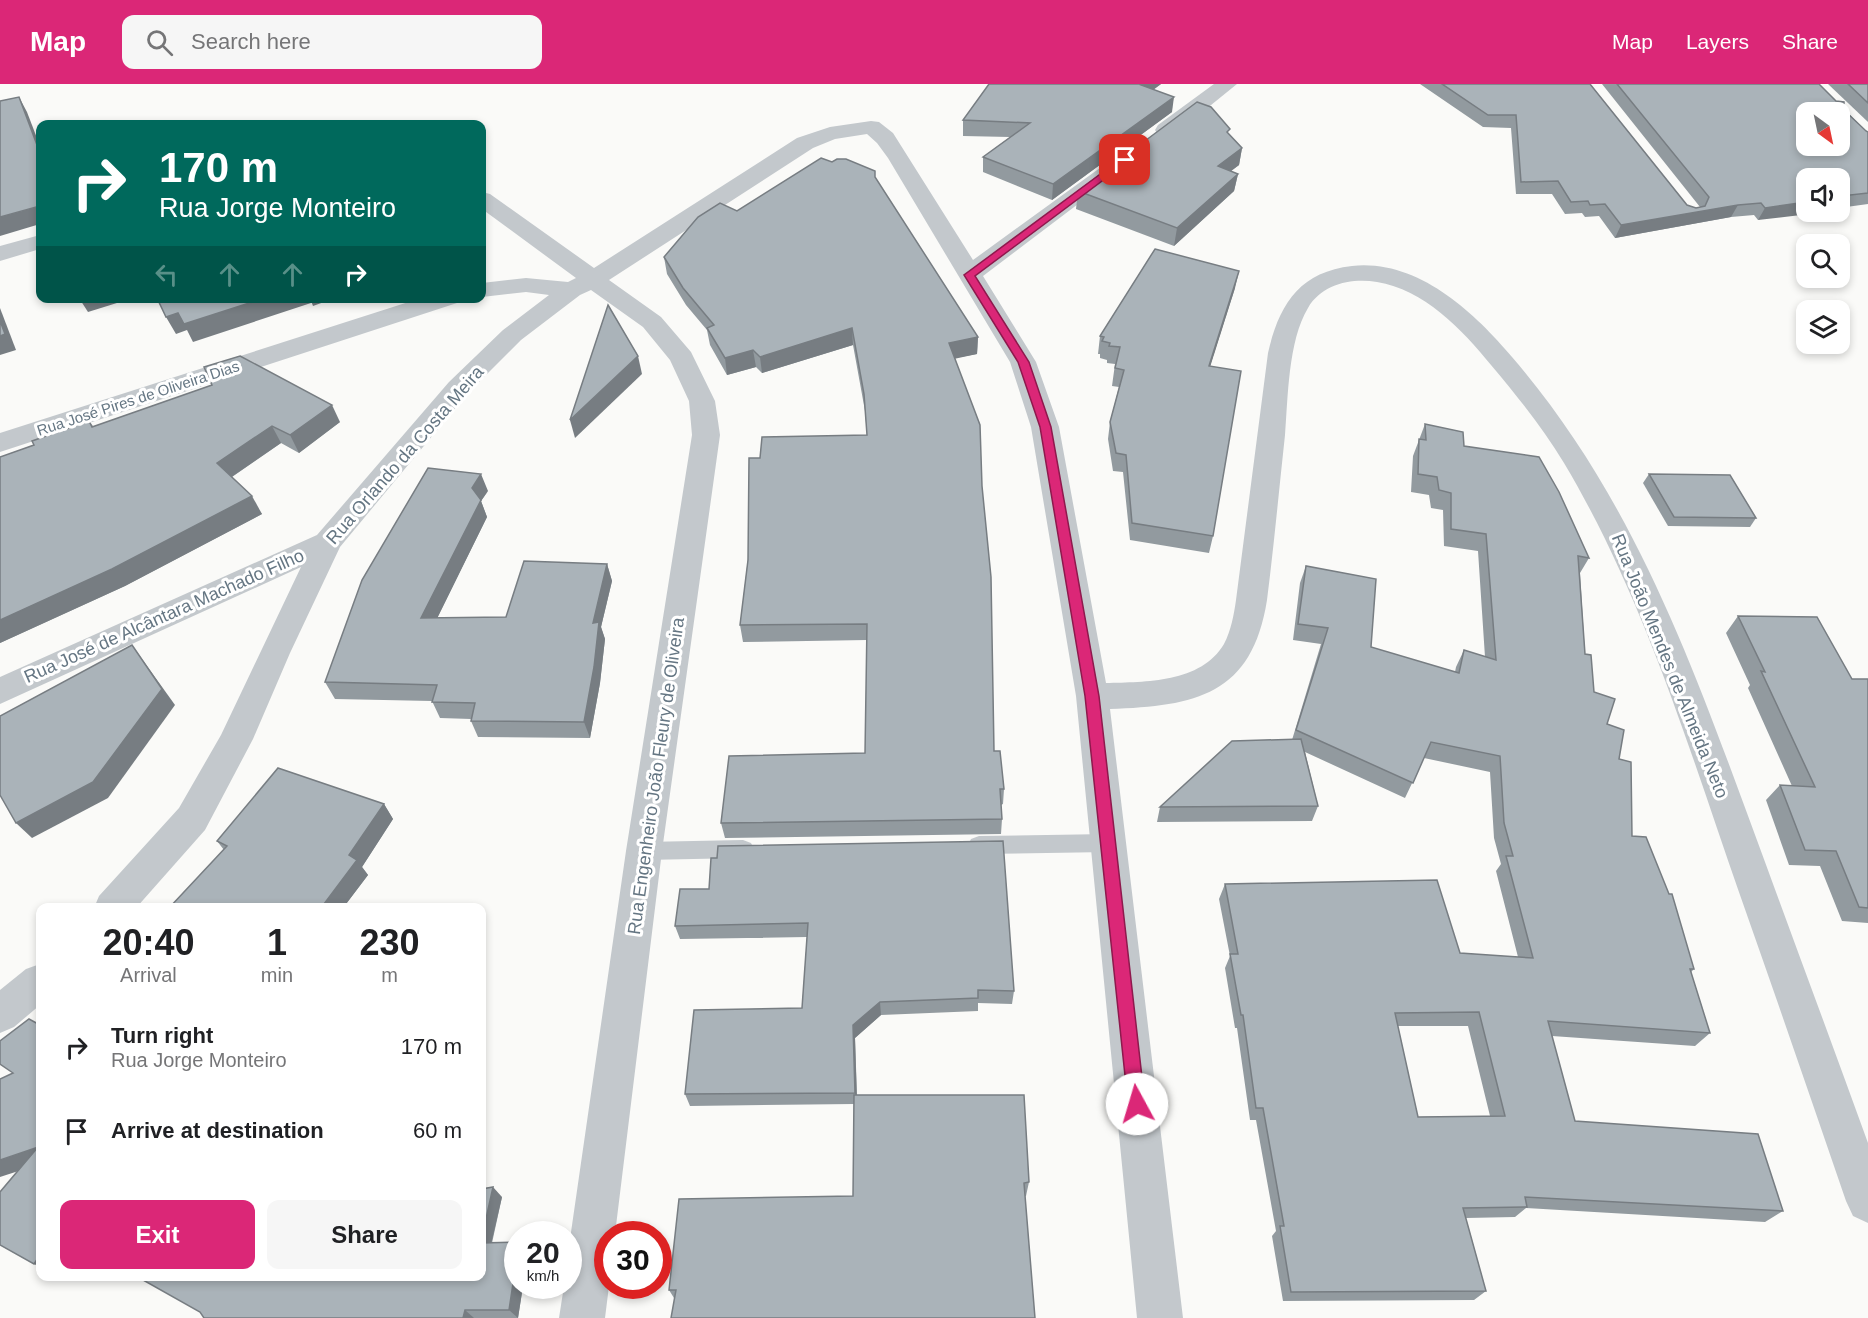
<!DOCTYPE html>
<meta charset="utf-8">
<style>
:root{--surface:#fff;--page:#f6f6f6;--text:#202124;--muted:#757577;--accent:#db2777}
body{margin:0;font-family:Arial,sans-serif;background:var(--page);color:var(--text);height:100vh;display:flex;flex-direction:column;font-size:22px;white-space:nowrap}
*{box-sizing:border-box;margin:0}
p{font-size:20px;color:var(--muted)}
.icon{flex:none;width:33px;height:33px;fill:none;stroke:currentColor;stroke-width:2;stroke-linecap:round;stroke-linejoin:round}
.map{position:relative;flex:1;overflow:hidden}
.sheet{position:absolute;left:36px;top:819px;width:450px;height:378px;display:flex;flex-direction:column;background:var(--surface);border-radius:12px;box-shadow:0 3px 9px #0003}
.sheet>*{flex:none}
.banner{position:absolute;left:36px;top:36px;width:450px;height:183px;border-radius:12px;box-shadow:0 3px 9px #0003;background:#00695c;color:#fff;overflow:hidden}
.needle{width:39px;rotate:147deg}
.controls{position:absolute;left:1796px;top:18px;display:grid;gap:12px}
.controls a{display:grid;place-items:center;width:54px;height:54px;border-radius:12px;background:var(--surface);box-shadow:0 3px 9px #0003;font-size:30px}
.speed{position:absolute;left:504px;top:1137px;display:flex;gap:12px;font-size:30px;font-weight:700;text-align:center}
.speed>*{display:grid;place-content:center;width:78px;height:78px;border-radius:50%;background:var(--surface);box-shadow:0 3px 9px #0003;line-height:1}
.speed small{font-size:15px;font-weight:400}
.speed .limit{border:9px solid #d22;background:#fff;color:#111}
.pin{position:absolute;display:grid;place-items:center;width:51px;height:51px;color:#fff;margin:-26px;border-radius:12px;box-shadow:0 3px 9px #0006}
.me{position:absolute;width:66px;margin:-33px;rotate:354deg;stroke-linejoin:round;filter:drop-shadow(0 0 4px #0008)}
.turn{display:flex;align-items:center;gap:21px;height:126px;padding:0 24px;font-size:27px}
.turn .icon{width:78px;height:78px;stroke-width:2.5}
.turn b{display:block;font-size:42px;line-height:51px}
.lanes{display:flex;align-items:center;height:57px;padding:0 24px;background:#0003;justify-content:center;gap:30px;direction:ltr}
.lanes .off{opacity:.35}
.eta{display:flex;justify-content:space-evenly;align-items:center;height:102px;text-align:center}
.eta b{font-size:36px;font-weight:600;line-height:42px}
.button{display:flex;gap:12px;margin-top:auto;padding:12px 24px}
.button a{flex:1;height:69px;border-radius:12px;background:var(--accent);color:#fff;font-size:24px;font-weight:600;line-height:69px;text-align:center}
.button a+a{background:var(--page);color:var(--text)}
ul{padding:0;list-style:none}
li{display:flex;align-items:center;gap:18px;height:84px;padding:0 24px}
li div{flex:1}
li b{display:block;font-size:22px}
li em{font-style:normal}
header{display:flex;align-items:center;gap:36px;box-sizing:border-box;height:84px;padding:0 30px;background:var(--accent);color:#fff}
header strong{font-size:28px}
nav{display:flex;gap:33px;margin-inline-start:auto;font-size:21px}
.search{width:420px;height:54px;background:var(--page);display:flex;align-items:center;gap:15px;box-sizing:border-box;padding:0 21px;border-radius:12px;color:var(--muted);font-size:22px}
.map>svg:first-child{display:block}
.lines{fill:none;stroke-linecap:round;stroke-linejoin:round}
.service{fill:#c3c8cc;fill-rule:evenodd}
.minor{fill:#c3c8cc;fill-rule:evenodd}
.wall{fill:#929a9f;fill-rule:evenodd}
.shaded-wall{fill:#777d82}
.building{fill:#aab3b9;stroke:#777d82;stroke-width:1.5;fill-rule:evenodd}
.route{fill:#db2777;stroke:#8e194d;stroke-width:1.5}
.labels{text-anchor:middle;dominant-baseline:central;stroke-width:6;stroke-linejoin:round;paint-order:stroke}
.far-street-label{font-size:15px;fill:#657683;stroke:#fff}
.street-label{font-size:18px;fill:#657683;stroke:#fff}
</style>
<header>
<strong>Map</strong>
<div class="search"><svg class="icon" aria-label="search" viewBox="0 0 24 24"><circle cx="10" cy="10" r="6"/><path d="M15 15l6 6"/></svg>Search here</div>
<nav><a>Map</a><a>Layers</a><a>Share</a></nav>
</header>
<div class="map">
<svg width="1868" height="1234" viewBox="0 0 1868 1234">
<rect width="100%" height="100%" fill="#fafaf8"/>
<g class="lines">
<!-- service -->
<g class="service">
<polygon points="1108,750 1116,753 1119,759 1116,765 1108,768 979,770 971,767 968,761 971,755 979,752"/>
<polygon points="743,756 751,759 754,765 751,771 743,774 644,776 636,773 633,767 636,761 644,758"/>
</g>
<!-- minor -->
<g class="minor">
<polygon points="1214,0 1237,0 1174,51 1166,52 1158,51 1155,46 1158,41"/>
<path d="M871,37l8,1 14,11 80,127 131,-95 8,-2 8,2 3,5 -140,106 53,86 23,65 47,256c39,-1 95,0 118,-39 7,-13 10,-30 12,-44l32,-247c11,-48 31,-81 84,-87 65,-7 121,45 160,91 128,149 186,324 253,505 34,93 69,187 103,281v80l-15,-7 -7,-15c-35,-102 -70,-204 -106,-306 -51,-146 -96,-298 -176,-432 -21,-35 -47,-67 -73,-98 -28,-35 -68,-76 -114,-83 -26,-4 -55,2 -69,26 -20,33 -20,90 -23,127 -6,55 -11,110 -18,165 -15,95 -71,106 -157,109l73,609h-46l-61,-622 -45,-269 -21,-65 -122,-204 -11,-15 -10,-9 -32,5 -22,9 -204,132 52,37 30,35 24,49 5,34 -58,416 -47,383h-7l1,52 -4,32h-46l5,-32h4v-33l58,-402 66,-416 -3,-34 -19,-41 -27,-33 -52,-37 -11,5 -59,45 -54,54 -127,153 -50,106 -37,86 -48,91 -69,78h-42l5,-12 80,-88 42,-73 80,-168 -301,137v-27l317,-142 132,-153 54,-52 46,-35 -23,-3 -44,5v-14l44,-5 42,4 8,-4 -94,-69v-17l8,2 104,74 203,-130 33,-11z"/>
<polygon points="40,151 40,165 0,177 0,162"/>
<polygon points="421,214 460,214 457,219 0,368 0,349"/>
<polygon points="40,880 40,921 14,943 0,949 0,906 26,885"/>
</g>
</g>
<!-- wall -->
<g class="wall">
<polygon points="989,0 1161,0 1153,6 1172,28 1052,116 983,88 983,73 1010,53 963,52 963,36"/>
<polygon points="1420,0 1590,0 1687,121 1696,124 1700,123 1602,0 1819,0 1866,47 1868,48 1868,120 1839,124 1839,94 1758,136 1754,131 1731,133 1615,154 1599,132 1585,133 1582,129 1565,130 1552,110 1516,110 1511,44 1483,43"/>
<polygon points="1828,0 1868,0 1868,38"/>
<polygon points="1229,50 1242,64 1239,81 1231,87 1238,90 1234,107 1174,162 1076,125 1078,107"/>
<polygon points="875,94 978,253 977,270 955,274 982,402 994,667 1004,705 1003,720 1001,721 1002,735 1001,750 725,754 721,739 865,669 867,556 743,558 740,541 760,374 867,351 865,327 853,261 762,289 756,283 727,291 710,261 707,246 686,221 667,190 664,173 737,127"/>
<polygon points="1235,204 1210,282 1213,452 1209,469 1130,456 1123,388 1113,387 1108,355 1110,338 1119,303 1112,302 1115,280 1107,279 1107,276 1100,274 1100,270 1098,270 1100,252"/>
<polygon points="89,337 93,342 340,338 299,369 281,359 232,393 262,430 125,502 0,559 0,373 34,361"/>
<path d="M1425,340l39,22 125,112 -9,15 5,81 9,38 13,32 12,35 13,77 62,133 -3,3 19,61 -15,13 -143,-10 23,85 208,90 -18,11 -239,-14 -11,9 -49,1 20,73 -12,9 -191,1 -11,-65 4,-5 -20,-111h-6l-13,-92h-2l-10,-60 5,-12 -11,-57 6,-15 235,69 58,4 -22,-86 5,-7 -7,-26 -4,-66 -66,-14 -19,40 -100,-46 13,54 -6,15 -155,1 3,-15 132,-67 29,-96 -28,-4 7,-57 6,-17 65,81 84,25 1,-5 8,-17 21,7 -7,-106 -34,-5 -1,-36 -12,-2 -2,-13 -18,-3 2,-36zM1398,942h70l22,90 -72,1z"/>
<polygon points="1649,390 1756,434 1750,443 1668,442 1643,399"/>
<polygon points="488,407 481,417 487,433 437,534 506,533 607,480 612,497 601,543 605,555 600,599 590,654 478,653 471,637 471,635 440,634 432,617 335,615 325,598"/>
<polygon points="1738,532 1852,595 1868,595 1868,839 1842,837 1820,782 1789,781 1766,716 1780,701 1792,702 1748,604 1750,601 1726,549"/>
<polygon points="384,720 393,735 362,783 368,791 343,824 169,824 224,766 217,757"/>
<polygon points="709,805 1014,907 1012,920 978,919 978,927 881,931 855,954 857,1011 1029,1098 1026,1112 674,1214 669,1206 853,1112 854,1020 690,1022 685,1010 802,924 807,853 680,855 675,842"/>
<polygon points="502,1113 492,1159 518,1202 523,1202 518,1234 204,1234"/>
</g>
<!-- shaded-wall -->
<g class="shaded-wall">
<polygon points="1143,0 1161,0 1139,16 1141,1"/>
<polygon points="19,13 27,28 40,62 40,69"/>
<polygon points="1174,13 1172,28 1052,116 1053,100"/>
<polygon points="1242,64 1239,81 1215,99 1218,82"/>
<polygon points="1238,90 1234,107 1174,162 1177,144"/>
<polygon points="1839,114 1843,114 1839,121"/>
<polygon points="1806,118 1806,128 1826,128 1758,136 1765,124"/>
<polygon points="1738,121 1731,133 1615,154 1621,141"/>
<polygon points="40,122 40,140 0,152 0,133"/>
<polygon points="1239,187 1235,204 1205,299 1209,282"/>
<polygon points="79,214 133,214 88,228"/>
<polygon points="265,214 309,214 311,219 193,258 187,246 176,250 166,233 178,229"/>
<polygon points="310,214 335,214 313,222"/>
<polygon points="0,224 16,266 0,271"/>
<polygon points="852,244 853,261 762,289 760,273"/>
<polygon points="978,253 977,270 949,276 949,259"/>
<polygon points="753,266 756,283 727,291 725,274"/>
<polygon points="638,272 642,290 575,354 570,336"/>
<polygon points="332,321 340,338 299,369 290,351"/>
<polygon points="272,342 281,359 227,396 217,379"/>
<polygon points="481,390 488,407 481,417 487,433 429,551 421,534 472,404"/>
<polygon points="252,412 262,430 125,502 0,559 0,536"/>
<polygon points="607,480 612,497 601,543 605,555 600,599 590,654 584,638 593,539"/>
<polygon points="132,561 175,621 108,714 32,754 16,739"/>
<polygon points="384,720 393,735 362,783 368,791 343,824 321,824 349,771"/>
<polygon points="880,918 881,931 855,954 857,1020 855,1009 853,941"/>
<polygon points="38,1063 40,1080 0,1093 0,1076"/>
<polygon points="493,1103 502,1113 489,1169 482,1161 482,1153"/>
<polygon points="518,1166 518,1202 523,1202 518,1234 509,1226"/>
<polygon points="40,1171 40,1183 34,1180"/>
<polygon points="465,1226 474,1234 463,1234"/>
</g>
<!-- building -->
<g class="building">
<polygon points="989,0 1143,0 1141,1 1174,13 1053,100 983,73 1030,39 963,36"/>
<path d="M1442,0h148l97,121 9,3 9,-2 4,-9 -92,-113h202l17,17 8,1v8l22,21 2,1v61l-27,3 2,2h-4v-20h-33v24l-41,6 -4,-5 -23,2 -117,20 -16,-21 -15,1 -2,-4 -17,1 -13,-21 -37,1 -5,-67h-28zM1806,28h33v34h-33z"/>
<polygon points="1848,0 1868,0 1868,19"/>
<polygon points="19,13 40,69 40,122 0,133 0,17"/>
<polygon points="1197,18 1211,23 1230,45 1227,48 1242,64 1218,82 1238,90 1177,144 1078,107"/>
<polygon points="821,74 832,78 837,75 846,75 875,87 875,93 978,253 949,259 980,341 982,402 991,493 994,667 1000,667 1004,705 1000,705 1002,735 721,739 729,672 865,669 867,540 740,541 748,476 749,374 760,374 762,353 867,351 864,310 852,244 760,273 753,266 725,274 707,244 714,241 683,204 664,173 698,133 720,119 737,127"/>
<polygon points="1155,165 1239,187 1209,282 1241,287 1213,452 1132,439 1126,371 1116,369 1110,338 1124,286 1115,284 1120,263 1109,262 1110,259 1102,257 1104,253 1100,252"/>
<polygon points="157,214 265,214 184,240 178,229 166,233"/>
<polygon points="608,221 638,272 570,336"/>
<polygon points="0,237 5,250 0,252"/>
<polygon points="240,272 332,321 290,351 272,342 217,379 252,412 112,485 0,536 0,373 34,361 32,357 89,337 92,343 212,301 204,283"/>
<path d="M1425,340l38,8 1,14 75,11 20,35 30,66 -11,-2 7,98 6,1 3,37 21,7 -8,25 17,6 -5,29 12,3 1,74 14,1 23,57h3l22,75h-4l20,64 -162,-12 27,100 183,13 25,77 -258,-14 2,10 -64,1 23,83 -195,1 -11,-66h4l-21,-118h-7l-13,-93h-2l-11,-61h8l-13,-70 212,-4 23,73 73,5 -27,-102h7l-9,-33 -4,-67 -69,-14 -18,41 -117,-53 32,-102 -30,-4 8,-58 70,13 -5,68 88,26 5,-23 32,10 -10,-126 -35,-5v-36l-12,-3 -2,-13 -19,-3 1,-35 7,1zM1479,928l26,104 -87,1 -23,-104z"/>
<polygon points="428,384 481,390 472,404 481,416 421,534 506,533 524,477 607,480 593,539 599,538 594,583 584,638 471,637 475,619 432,618 437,601 325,598 362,496"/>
<polygon points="1649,390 1730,391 1756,434 1674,433"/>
<polygon points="1738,532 1817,533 1852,595 1868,595 1868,824 1859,823 1836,767 1805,766 1780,701 1815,703 1761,587 1765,588"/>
<polygon points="132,561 162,605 93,698 16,739 0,711 0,632"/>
<polygon points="1301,655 1318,722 1160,723 1232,657"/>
<polygon points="278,684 384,720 349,771 357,776 321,824 169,824 227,762 217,757"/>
<polygon points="1003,757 1014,907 978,906 978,914 880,918 853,941 855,1009 685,1010 694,926 802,924 808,839 675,842 680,805 709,805 711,774 717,774 718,762"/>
<polygon points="29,935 40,941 40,1171 34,1180 0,1161 0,1108 38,1063 0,1076 0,995 13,989 0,980 0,957"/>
<polygon points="854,1011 1024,1011 1029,1098 1024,1099 1035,1234 671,1234 676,1206 669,1206 679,1115 853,1112"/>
<polygon points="493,1103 482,1153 482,1105"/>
<polygon points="518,1158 518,1166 509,1226 465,1226 463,1234 204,1234 200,1228 143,1196 146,1192 482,1192 482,1159"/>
</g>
<!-- route -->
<polygon class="route" points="1122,74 1130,76 975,192 1029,278 1051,343 1099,612 1145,1020 1143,1026 1137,1028 1131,1026 1128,1020 1085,612 1040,343 1018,278 964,191"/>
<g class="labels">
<!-- far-street labels -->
<g class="far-street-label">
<text transform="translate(138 314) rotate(-18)">Rua José Pires de Oliveira Dias</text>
</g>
<!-- street labels -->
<g class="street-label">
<text transform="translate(405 371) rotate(-49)">Rua Orlando da Costa Meira</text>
<text transform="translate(164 532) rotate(-24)">Rua José de Alcântara Machado Filho</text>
<text transform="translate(1670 582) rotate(68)">Rua João Mendes de Almeida Neto</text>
<text transform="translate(656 692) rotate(-82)">Rua Engenheiro João Fleury de Oliveira</text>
</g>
</g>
</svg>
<div class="controls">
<a><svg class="needle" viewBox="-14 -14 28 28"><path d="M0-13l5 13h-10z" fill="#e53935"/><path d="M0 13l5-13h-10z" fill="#757577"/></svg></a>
<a><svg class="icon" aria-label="sound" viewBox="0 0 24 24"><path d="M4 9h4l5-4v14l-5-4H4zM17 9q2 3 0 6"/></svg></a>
<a><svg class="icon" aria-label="search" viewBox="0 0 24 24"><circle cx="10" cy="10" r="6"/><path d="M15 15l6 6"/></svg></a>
<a><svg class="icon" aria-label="layers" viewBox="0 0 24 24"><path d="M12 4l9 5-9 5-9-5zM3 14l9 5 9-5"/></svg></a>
</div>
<div class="speed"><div>20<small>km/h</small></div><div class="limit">30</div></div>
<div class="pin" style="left:1125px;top:76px;background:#d93025"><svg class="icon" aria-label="arrive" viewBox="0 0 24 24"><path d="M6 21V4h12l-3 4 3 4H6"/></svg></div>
<svg class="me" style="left:1137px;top:1020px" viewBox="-20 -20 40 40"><circle r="19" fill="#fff"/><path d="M0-13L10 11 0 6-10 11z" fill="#db2777"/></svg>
<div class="banner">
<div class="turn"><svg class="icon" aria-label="right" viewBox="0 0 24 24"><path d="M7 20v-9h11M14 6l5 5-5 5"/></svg><div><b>170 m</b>Rua Jorge Monteiro</div></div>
<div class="lanes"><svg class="icon off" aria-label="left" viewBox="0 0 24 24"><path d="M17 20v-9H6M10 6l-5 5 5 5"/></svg><svg class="icon off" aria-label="ahead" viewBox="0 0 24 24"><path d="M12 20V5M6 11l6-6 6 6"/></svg><svg class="icon off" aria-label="ahead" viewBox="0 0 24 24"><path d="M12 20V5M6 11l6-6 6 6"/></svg><svg class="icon" aria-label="right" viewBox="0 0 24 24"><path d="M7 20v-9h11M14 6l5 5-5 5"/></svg></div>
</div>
<section class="sheet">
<div class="eta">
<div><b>20:40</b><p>Arrival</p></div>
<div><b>1</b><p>min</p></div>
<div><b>230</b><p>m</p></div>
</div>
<ul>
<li><svg class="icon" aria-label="right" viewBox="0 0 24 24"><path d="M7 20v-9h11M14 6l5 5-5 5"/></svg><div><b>Turn right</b><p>Rua Jorge Monteiro</p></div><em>170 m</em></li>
<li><svg class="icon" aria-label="arrive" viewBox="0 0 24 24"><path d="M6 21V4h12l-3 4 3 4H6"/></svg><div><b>Arrive at destination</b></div><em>60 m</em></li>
</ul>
<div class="button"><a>Exit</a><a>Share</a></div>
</section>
</div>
